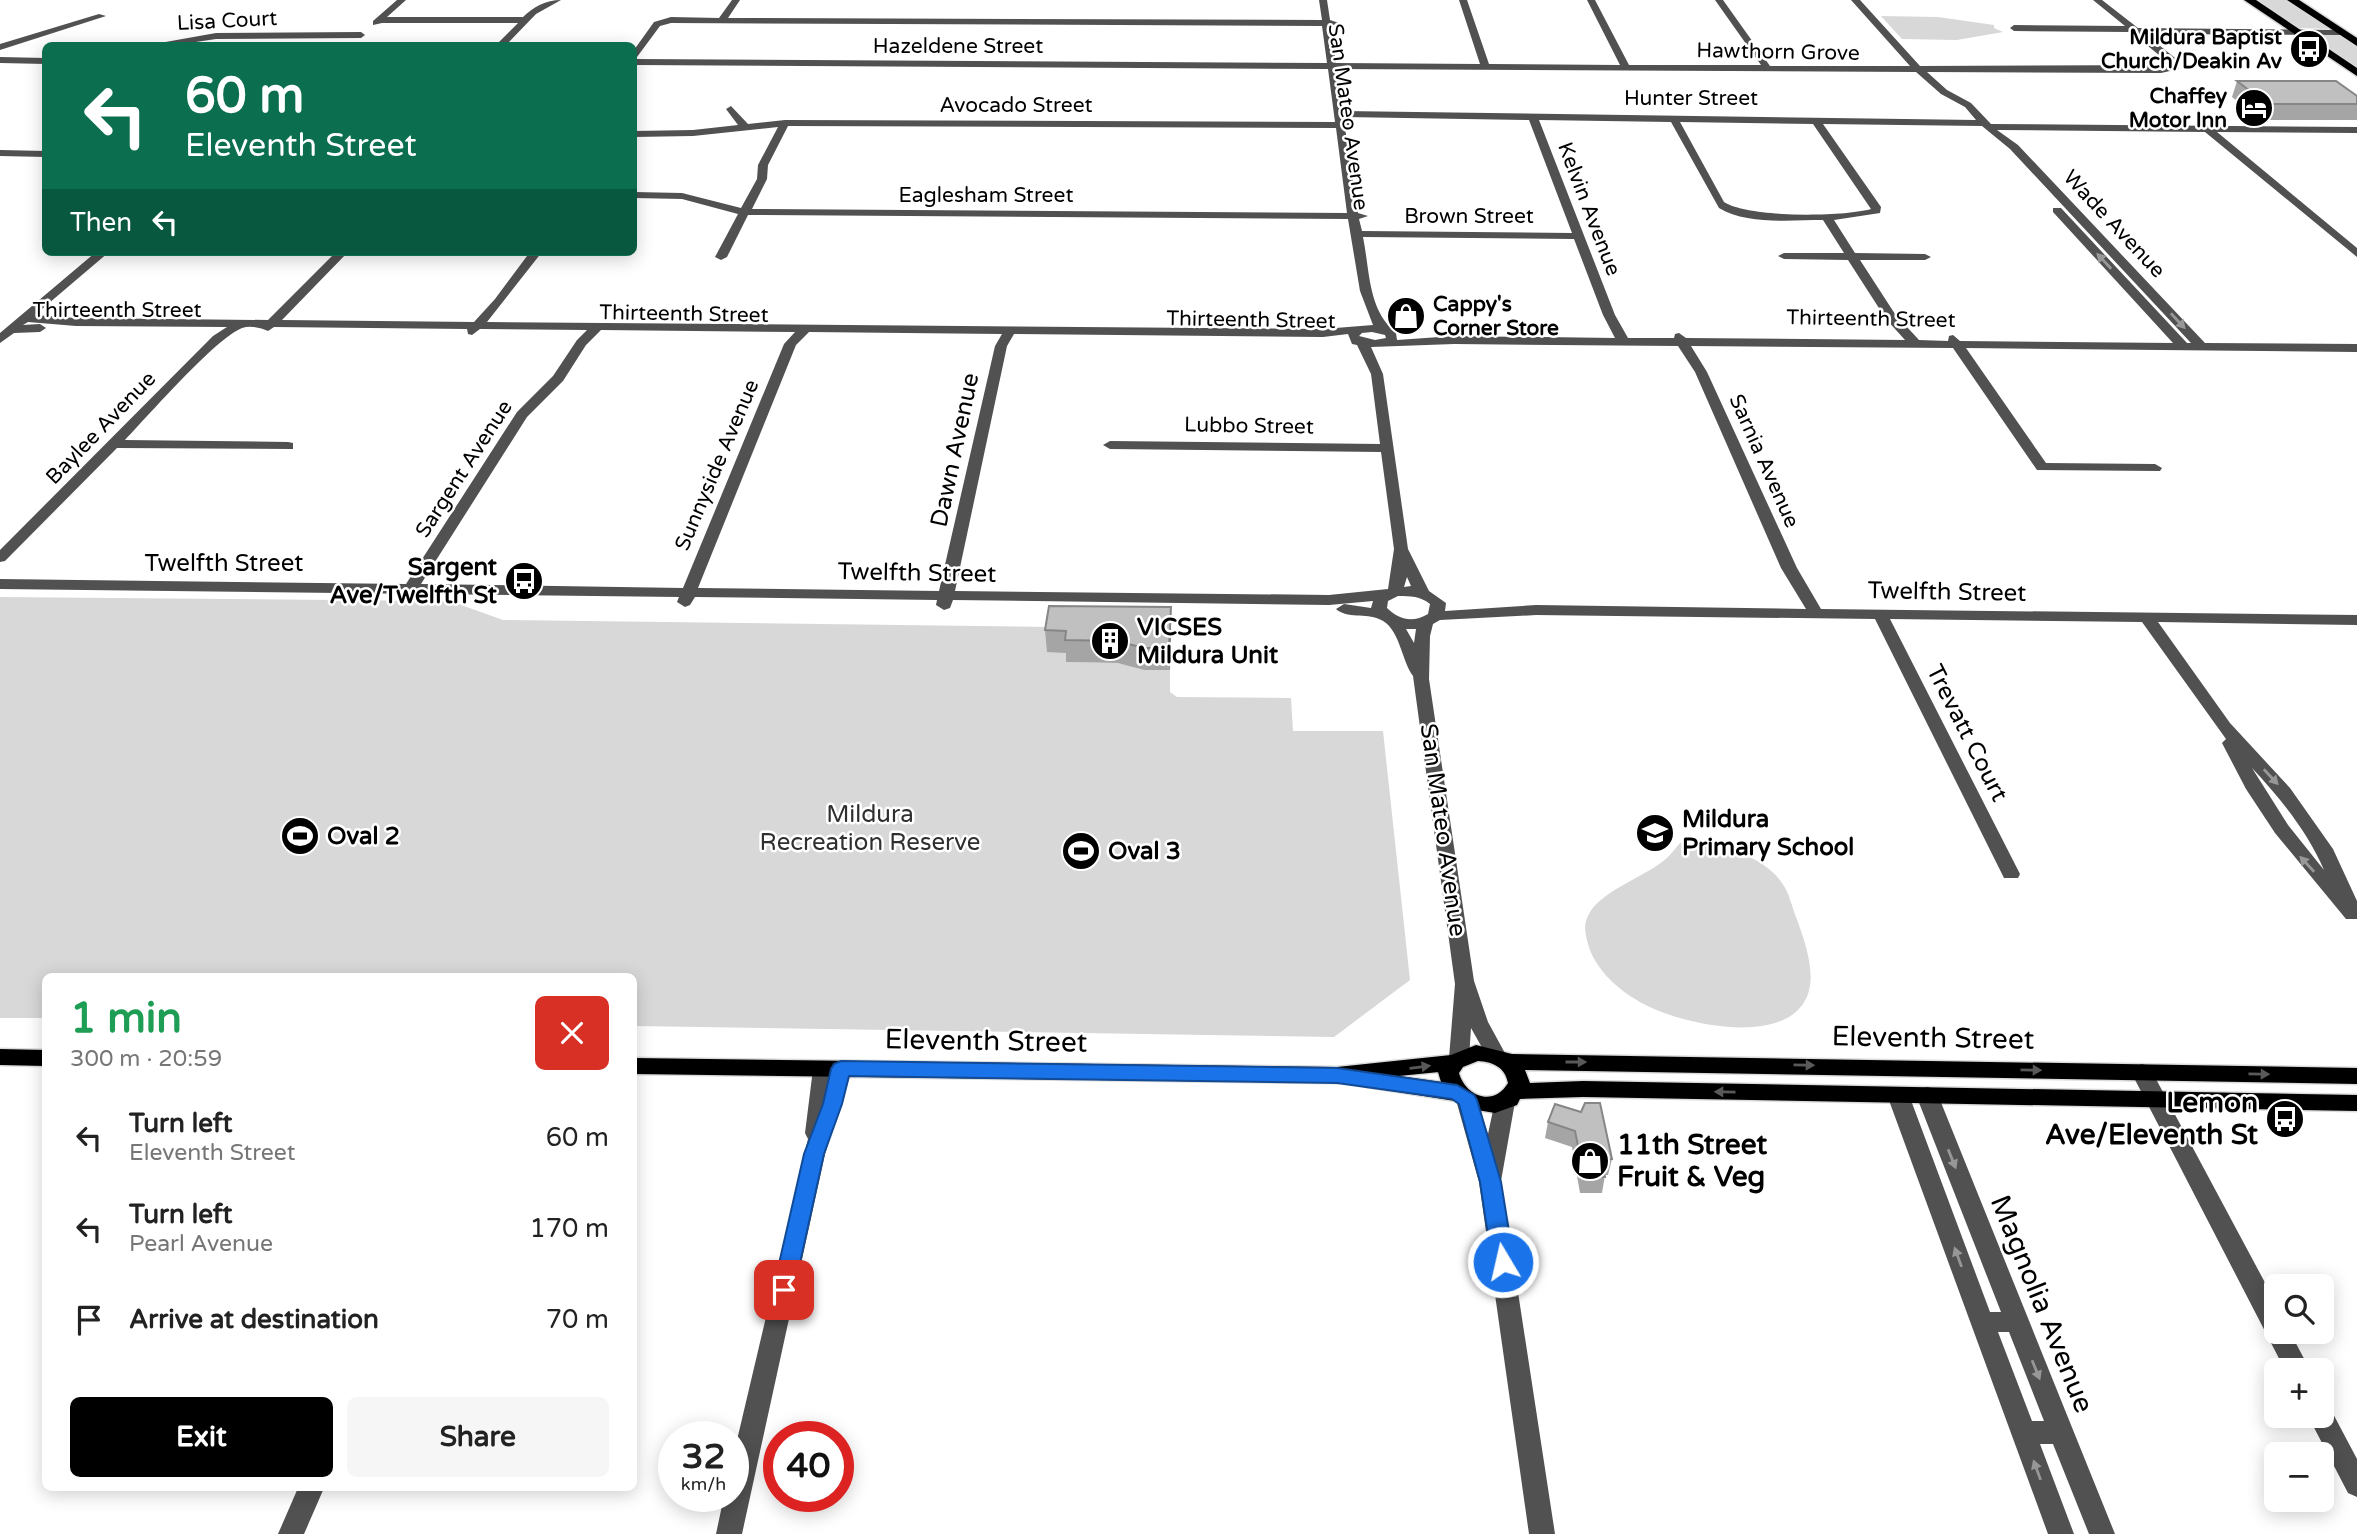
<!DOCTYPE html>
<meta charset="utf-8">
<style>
:root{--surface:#fff;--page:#f6f6f6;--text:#222;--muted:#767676;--accent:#000}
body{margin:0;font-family:"Varela Round",sans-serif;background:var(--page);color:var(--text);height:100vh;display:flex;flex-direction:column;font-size:26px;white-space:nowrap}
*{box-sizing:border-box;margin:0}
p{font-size:23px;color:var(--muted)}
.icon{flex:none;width:38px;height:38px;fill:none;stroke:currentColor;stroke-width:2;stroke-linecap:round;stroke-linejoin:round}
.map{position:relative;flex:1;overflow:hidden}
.drawer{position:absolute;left:42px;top:973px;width:595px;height:518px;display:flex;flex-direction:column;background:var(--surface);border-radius:10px;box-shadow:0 4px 18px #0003}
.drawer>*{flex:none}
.hud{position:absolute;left:42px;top:42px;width:595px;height:214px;border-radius:10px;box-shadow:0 4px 18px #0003;background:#0b6e4f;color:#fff;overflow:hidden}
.buttons{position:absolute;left:2264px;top:1274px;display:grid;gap:14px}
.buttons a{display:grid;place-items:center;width:70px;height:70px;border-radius:10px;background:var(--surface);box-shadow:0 4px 18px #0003;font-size:35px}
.speed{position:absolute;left:658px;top:1421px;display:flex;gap:14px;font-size:35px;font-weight:700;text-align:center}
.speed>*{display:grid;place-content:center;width:91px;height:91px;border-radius:50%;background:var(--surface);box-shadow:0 4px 18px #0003;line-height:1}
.speed small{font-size:18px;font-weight:400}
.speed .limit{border:10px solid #d22;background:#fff;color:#111}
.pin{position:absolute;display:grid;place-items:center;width:60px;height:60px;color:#fff;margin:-30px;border-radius:14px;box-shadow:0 4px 10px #0006}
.me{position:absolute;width:77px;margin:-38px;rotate:351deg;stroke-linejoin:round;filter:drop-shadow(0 0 5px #0008)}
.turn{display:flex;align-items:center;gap:24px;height:147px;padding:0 28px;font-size:32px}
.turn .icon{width:91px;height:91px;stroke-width:2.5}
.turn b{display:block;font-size:49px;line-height:60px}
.then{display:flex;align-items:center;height:66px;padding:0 28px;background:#0003;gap:14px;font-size:26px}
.round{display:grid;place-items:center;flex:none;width:74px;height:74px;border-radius:10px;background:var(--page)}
.summary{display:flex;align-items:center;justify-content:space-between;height:119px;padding:0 28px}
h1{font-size:42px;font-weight:700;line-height:52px;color:#1e9e55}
.action{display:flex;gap:14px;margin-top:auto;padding:14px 28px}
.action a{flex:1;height:80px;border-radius:10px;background:var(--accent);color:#fff;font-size:28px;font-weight:700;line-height:80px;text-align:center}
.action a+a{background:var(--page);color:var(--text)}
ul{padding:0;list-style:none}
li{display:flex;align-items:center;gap:21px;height:91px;padding:0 28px}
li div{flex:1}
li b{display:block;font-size:26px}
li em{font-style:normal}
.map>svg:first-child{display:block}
.green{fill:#d8d8d8}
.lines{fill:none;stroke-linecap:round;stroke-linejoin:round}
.major-casing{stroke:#dbdbdb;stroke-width:3}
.highway-casing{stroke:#dbdbdb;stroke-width:3}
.minor{fill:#515151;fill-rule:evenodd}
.major{fill:#000;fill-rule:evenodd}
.highway{fill:#000;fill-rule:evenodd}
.wall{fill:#a5a5a5}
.shaded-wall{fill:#868686}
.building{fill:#c0c0c0;stroke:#868686;stroke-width:2}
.oneway{fill:#979797}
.oneway2{fill:#595959}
.route{fill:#1a73e8;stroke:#114b97;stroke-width:2}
.labels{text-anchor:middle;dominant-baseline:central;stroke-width:5;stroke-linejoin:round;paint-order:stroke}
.far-street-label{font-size:21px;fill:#000;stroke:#fff}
.far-poi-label{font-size:21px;font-weight:bold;fill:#000;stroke:#fff;text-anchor:end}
.street-label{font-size:24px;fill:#000;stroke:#fff}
.poi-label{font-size:24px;font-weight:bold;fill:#000;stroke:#fff;text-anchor:start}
.park-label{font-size:24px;fill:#2f2f2f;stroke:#fff}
.near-street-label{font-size:28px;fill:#000;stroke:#fff}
.near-poi-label{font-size:28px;font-weight:bold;fill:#000;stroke:#fff;text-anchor:end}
</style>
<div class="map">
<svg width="2357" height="1534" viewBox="0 0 2357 1534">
<rect width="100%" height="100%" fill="#fff"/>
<!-- green -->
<g class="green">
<polygon points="2255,0 2286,0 2330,29 2297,28"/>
<polygon points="1881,16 1938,17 1994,25 1994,28 2003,32 1957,40 1902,39"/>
<polygon points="2307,35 2339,35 2357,47 2357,69"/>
<polygon points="0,597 450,601 503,620 1050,627 1067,653 1066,662 1121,663 1144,670 1170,670 1170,692 1177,697 1291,698 1293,731 1383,731 1410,980 1334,1037 634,1026 634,976 46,976 45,1018 0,1018"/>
<path d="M1694,841c31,7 69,14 88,42 7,9 10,24 14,34 8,22 20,54 12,77 -20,57 -137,29 -173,5 -20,-12 -41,-32 -47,-55 -3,-11 -5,-20 1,-30 11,-22 54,-37 73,-52 7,-5 12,-12 18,-19z"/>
</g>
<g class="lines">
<defs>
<g id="major">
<path d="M1476,1045l36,9 845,14v16l-832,-14 5,13 53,-2 774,14v16l-774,-14 -63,2 -3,6 -22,8 -24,-4 -16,-8 -88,-14 -8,-2 -2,-4 -20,2 -703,-9v-16l703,9 114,-12zM1478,1061c15,1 27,6 30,22 -14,24 -42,14 -49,-10l4,-6zM1438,1072l3,10 -42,-6 40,-4z"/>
<polygon points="0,1049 46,1050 46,1066 0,1065"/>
</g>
<g id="highway">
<polygon points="2244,0 2256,0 2357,68 2357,76"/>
<polygon points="2287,0 2299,0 2357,38 2357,46"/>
</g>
</defs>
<!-- major casing -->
<use href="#major" class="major-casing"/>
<!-- highway casing -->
<use href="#highway" class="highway-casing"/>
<!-- minor -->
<g class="minor">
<path d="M397,0h9l-19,17h136c10,-10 23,-17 38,-17l-25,14 -31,32h-10l23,-23h-136l-9,2v-4z"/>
<path d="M732,0h8l-12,18 594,2 -3,-20h8l3,20 9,3 -8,3 5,37 144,1 -21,-64h8l22,64 131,1 -33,-65h8l34,65h132l-46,-65h8l47,66h140l-59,-66h9l60,66 251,-1 -40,-33 -117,-1 -4,-3 4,-3 111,1 -32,-26h9l36,28 206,2 -3,5 -196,-1 34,27v8l-18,4 -234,-1 20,18 24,13 20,21 366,3v6l-140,-1 140,116v9l-152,-125 -208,-2 21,15 187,198 152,1v8l-391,-4 80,115 109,1 7,4 -2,3 -123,-1 -84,-122 -262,-2 16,26 90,196 24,41 536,6v10l-199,-3 72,101 60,65 43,61 24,52v18h-11l-71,-86 -29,-44 -24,-46 4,-4 -84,-117 -252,-3 130,255 -2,4h-14l-2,-4 -127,-255 -339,-4 -96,5 -7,4 -3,12 -1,43 45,302 14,41 18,33 -3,5 -7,3 -7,-3 -18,-32 -2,30 -3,5 -7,3 -7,-3 -3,-5 6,-74 -42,-308c-12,-16 -13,-49 -34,-57 -13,-6 -32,0 -43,-10l8,-5 27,4 2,-7 -44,4 -376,-5 -3,8 -6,2 -8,-5 1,-5 -242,-3 -5,8 -5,2 -8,-5 2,-5 -679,-8v-10l406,5 111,-172 36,-36 24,-36 10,-10 -107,-1 -8,6 -4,-1 -1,-5 -193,-2 -6,4c-7,-3 -17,-6 -26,-3 -26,10 -94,88 -117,112l163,2 5,1v6l-176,-1 -112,113 -5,1v-12l213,-214 14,-9 -151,-1 -48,-4 -5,3 17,-1 6,4 -6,4 -26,1 -14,10v-10l96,-81h13l-74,63 41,3 192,2 68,-68h12l-66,68 192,2 21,-23 35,-47h12l-55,70 836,7 50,-4 -13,-34 -12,-72 -600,-4 -21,42 -6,3 -6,-3 23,-43 -56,-15 -48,-1v-6l48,1 59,15 16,-29 1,-14 20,-38 -85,9 -59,1v-6l59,-1 45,-5 -12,-16 5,-3 17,18 37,-4 550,2 -7,-53 -694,-4v-6l693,4 -5,-37 -651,-3 -11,3 -23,31 -3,1v-8l20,-28 17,-5 48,1zM1337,69l579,3 25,22 24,13 11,13 -633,-9zM1344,117l185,3 43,113 -210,-2 -3,-12 9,-3 -10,-3 -13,-85 11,-3 -11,-3zM1539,120l132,2 48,86c28,17 72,12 104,12l21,33h-60l-6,3 6,3 64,1 38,59 19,21 -219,-2 -7,-5 -4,1 -1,4h-46l-13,-23zM1680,122l133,2 58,85c-29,8 -122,9 -147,-7zM1823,124l159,2 28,23 181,194h-4l-126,-135h-8v4l120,131 -213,-2 -7,-6 -4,1 -1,5 -29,-1 -24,-26 -35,-54h65l6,-3 -6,-3 -70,-1 -21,-33 46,-7 1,-6zM788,126l548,2 11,85 -595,-4 15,-30 1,-14zM1363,237l211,2 29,76 12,23 -161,-2 -57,4 -1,-7c-28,-23 -26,-61 -33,-96zM601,330l194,2 -11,12 -101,244 -262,-4 106,-167 36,-36 23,-36zM809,332l193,2 -7,12 -56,245 -241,-3 98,-243zM1372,332l13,3 1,3 -11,2 -16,-4 3,-3zM1014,334l309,3 25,-3 4,10 5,1 14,29 9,70 -270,-3 -7,4 7,4 271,3 13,97 -6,40 -59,6 -374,-4 52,-245zM1454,344l224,2 17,26 86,196 25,41 -270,-4 -91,6 1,-8 -17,-12 -21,-42 -25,-175 -12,-27zM1407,577l4,9 -7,1zM1398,596c13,0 22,0 32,8l-2,10c-15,9 -29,6 -41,-6l1,-7zM1406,629h10l-2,14zM2252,768c28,30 56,64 72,102l-36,-45z"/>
<polygon points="99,14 106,16 0,50 0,44"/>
<polygon points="216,33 361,32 365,35 361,38 216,39 169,46 143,46"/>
<polygon points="0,57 46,58 46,64 0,63"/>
<polygon points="0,150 46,151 46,157 0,156"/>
<polygon points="824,1061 832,1065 841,1061 848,1063 852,1069 825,1154 742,1534 716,1534 724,1496 733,1496 733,1457 808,1139 805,1133 813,1069 817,1063"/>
<polygon points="2142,1064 2149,1066 2277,1305 2277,1332 2290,1332 2310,1370 2285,1370 2131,1072 2135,1066"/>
<path d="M1898,1087l8,2 3,6 81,217h11l-85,-217 3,-6 8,-2 8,2 3,6 177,439h-26l-36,-90h-13l34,90h-26l-161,-439 3,-6zM1998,1332h11l35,89h-12z"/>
<polygon points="1467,1092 1475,1094 1488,1134 1496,1096 1504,1094 1512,1096 1515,1102 1501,1181 1555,1534 1529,1534 1479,1182 1456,1100 1459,1094"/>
<polygon points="2322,1405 2330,1408 2357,1459 2357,1497 2348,1493 2308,1416 2322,1416"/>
<polygon points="298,1488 324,1488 304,1534 278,1534"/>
</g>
<!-- major -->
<use href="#major" class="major"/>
<!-- highway -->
<use href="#highway" class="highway"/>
</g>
<!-- wall -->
<g class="wall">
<polygon points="2237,81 2357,96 2357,120 2261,120 2232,97"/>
<polygon points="1171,629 1170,670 1144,670 1118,663 1066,662 1066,653 1047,652 1045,630"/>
<polygon points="1555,1104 1612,1159 1608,1175 1605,1175 1602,1193 1580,1193 1572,1147 1545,1138 1548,1122"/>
</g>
<!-- shaded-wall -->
<polygon class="shaded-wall" points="1171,607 1171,629 1170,670 1169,648"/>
<!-- building -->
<g class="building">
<polygon points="2237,81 2336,81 2357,96 2357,104 2267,104"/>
<polygon points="1049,606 1171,607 1169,648 1143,648 1118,641 1065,640 1066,631 1045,630"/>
<polygon points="1585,1103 1600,1103 1612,1159 1602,1159 1605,1177 1584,1176 1575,1131 1548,1122 1555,1104 1581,1112"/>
</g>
<!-- one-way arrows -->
<defs><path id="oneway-solid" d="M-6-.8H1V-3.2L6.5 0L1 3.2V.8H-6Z" transform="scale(1.75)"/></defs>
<g class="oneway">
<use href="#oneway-solid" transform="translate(2104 261) rotate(-133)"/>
<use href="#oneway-solid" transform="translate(2178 321) rotate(47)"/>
<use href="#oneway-solid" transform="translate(2271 777) rotate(47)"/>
<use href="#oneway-solid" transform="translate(2307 864) rotate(-133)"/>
<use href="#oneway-solid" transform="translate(1952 1159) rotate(68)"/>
<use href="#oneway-solid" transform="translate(1958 1257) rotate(-110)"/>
<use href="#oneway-solid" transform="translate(2036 1370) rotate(68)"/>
<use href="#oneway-solid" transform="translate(2037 1470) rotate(-110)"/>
</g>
<g class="oneway2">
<use href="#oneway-solid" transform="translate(1576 1062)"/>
<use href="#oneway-solid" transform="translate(1804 1065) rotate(1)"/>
<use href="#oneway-solid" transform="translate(1420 1067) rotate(-7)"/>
<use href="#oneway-solid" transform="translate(2031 1070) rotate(1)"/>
<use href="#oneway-solid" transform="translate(2259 1074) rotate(1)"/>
<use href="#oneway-solid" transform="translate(1725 1092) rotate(-179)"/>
</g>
<!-- route -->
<polygon class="route" points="841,1061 1337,1068 1457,1085 1474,1095 1477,1100 1501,1182 1514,1262 1511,1269 1503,1271 1496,1269 1492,1262 1480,1182 1459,1104 1452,1099 1337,1083 849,1076 842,1104 824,1154 794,1290 791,1296 784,1299 776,1296 773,1290 804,1154 823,1104 831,1069 834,1064"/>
<!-- icons -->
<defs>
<symbol id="bus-disc" viewBox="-11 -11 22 22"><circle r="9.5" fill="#000" stroke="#fff"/><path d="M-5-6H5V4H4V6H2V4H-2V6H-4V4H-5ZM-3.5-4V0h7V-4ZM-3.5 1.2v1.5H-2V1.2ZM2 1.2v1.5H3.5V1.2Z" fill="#fff"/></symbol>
<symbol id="hotel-disc" viewBox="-11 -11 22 22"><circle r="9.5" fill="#000" stroke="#fff"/><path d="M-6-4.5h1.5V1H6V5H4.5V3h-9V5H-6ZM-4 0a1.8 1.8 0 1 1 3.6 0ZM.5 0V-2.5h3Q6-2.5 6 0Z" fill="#fff"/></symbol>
<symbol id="shop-disc" viewBox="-11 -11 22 22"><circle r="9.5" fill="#000" stroke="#fff"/><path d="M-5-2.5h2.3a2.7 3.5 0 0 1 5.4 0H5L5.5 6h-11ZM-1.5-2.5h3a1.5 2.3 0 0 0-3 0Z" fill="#fff"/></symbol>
<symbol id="building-disc" viewBox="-11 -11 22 22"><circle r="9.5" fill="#000" stroke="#fff"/><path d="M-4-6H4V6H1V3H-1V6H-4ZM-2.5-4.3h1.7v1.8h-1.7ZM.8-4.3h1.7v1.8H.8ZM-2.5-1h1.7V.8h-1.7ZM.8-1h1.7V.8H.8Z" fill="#fff"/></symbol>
<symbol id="school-disc" viewBox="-11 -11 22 22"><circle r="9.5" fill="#000" stroke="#fff"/><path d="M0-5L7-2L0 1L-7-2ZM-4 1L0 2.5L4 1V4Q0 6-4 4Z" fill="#fff"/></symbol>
<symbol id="stadium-disc" viewBox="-11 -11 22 22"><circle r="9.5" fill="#000" stroke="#fff"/><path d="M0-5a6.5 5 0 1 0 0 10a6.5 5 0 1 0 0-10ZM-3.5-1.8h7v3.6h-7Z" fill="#fff"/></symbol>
</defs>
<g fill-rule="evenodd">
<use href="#bus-disc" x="2287" y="27" width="44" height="44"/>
<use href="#hotel-disc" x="2232" y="86" width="44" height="44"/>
<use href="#shop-disc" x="1384" y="294" width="44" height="44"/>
<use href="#bus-disc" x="502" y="559" width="44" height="44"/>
<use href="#building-disc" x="1088" y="619" width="44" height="44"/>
<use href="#school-disc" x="1633" y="811" width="44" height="44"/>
<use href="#stadium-disc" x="278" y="814" width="44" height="44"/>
<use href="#stadium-disc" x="1059" y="829" width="44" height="44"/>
<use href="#bus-disc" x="2263" y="1097" width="44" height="44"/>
<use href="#shop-disc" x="1568" y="1139" width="44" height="44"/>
</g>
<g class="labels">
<!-- far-street labels -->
<g class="far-street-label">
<text transform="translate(227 21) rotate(-3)">Lisa Court</text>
<text x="958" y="46">Hazeldene Street</text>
<text transform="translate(1778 52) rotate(1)">Hawthorn Grove</text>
<text x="1691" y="98">Hunter Street</text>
<text x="1016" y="105">Avocado Street</text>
<text transform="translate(1348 117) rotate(82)">San Mateo Avenue</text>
<text x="986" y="195">Eaglesham Street</text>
<text transform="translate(1589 209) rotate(69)">Kelvin Avenue</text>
<text x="1469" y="216">Brown Street</text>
<text transform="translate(2114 224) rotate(47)">Wade Avenue</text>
<text x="117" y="310">Thirteenth Street</text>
<text transform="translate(684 314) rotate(1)">Thirteenth Street</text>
<text transform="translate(1871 319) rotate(1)">Thirteenth Street</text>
<text transform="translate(1251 320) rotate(1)">Thirteenth Street</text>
<text transform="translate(1249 426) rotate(1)">Lubbo Street</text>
<text transform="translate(101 428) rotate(-46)">Baylee Avenue</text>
<text transform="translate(1764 461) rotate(66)">Sarnia Avenue</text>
<text transform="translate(717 465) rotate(-67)">Sunnyside Avenue</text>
<text transform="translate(464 469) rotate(-57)">Sargent Avenue</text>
</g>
<!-- far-poi labels -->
<g class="far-poi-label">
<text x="2282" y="37">Mildura Baptist<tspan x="2282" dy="24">Church/Deakin Av</tspan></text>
<text x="2227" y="96">Chaffey<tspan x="2227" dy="24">Motor Inn</tspan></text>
<text x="1433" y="304" text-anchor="start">Cappy's<tspan x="1433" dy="24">Corner Store</tspan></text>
</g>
<!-- street labels -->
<g class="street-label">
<text transform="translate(955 450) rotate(-78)">Dawn Avenue</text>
<text x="224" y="563">Twelfth Street</text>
<text transform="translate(917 573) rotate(1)">Twelfth Street</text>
<text transform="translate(1947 592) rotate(1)">Twelfth Street</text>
<text transform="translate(1967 733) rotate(63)">Trevatt Court</text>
<text transform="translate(1443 830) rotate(82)">San Mateo Avenue</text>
</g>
<!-- poi labels -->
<g class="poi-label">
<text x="497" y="567" text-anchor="end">Sargent<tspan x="497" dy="28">Ave/Twelfth St</tspan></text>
<text x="1137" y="627">VICSES<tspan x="1137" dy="28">Mildura Unit</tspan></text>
<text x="1682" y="819">Mildura<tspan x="1682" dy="28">Primary School</tspan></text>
<text x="327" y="836">Oval 2</text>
<text x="1108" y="851">Oval 3</text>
</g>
<!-- park labels -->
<g class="park-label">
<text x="870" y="814">Mildura<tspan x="870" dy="28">Recreation Reserve</tspan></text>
</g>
<!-- near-street labels -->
<g class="near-street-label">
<text transform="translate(1933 1038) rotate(1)">Eleventh Street</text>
<text transform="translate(986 1041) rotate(1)">Eleventh Street</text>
<text transform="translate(2042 1304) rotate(68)">Magnolia Avenue</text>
</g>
<!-- near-poi labels -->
<g class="near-poi-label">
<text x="2258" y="1103">Lemon<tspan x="2258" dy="32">Ave/Eleventh St</tspan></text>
<text x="1617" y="1145" text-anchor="start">11th Street<tspan x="1617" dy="32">Fruit &amp; Veg</tspan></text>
</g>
</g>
</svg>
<div class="buttons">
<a><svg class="icon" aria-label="search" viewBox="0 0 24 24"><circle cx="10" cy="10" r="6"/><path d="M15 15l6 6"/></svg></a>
<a>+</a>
<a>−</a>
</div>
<div class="speed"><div>32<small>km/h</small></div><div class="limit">40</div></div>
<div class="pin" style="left:784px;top:1290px;background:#d93025"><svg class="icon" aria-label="arrive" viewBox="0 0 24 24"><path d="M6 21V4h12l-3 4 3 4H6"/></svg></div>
<svg class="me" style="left:1503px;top:1262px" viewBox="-20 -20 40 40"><circle r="17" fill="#1a73e8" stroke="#fff" stroke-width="3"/><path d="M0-11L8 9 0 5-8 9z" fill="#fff"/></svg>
<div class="hud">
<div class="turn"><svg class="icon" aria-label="left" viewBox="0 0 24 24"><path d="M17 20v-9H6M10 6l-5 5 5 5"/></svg><div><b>60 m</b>Eleventh Street</div></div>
<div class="then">Then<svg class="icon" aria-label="left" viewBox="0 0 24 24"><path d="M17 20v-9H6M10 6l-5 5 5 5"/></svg></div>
</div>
<section class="drawer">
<div class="summary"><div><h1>1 min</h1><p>300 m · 20:59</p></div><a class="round" style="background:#d93025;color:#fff"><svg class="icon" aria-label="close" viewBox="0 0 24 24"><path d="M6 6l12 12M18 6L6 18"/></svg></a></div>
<ul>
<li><svg class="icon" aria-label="left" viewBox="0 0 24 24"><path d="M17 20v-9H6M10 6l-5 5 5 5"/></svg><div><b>Turn left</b><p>Eleventh Street</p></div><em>60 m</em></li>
<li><svg class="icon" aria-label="left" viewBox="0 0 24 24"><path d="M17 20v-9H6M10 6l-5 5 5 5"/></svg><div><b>Turn left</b><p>Pearl Avenue</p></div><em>170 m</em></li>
<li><svg class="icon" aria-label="arrive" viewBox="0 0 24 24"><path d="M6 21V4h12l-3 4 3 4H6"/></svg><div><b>Arrive at destination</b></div><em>70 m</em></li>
</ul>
<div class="action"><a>Exit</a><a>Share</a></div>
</section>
</div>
